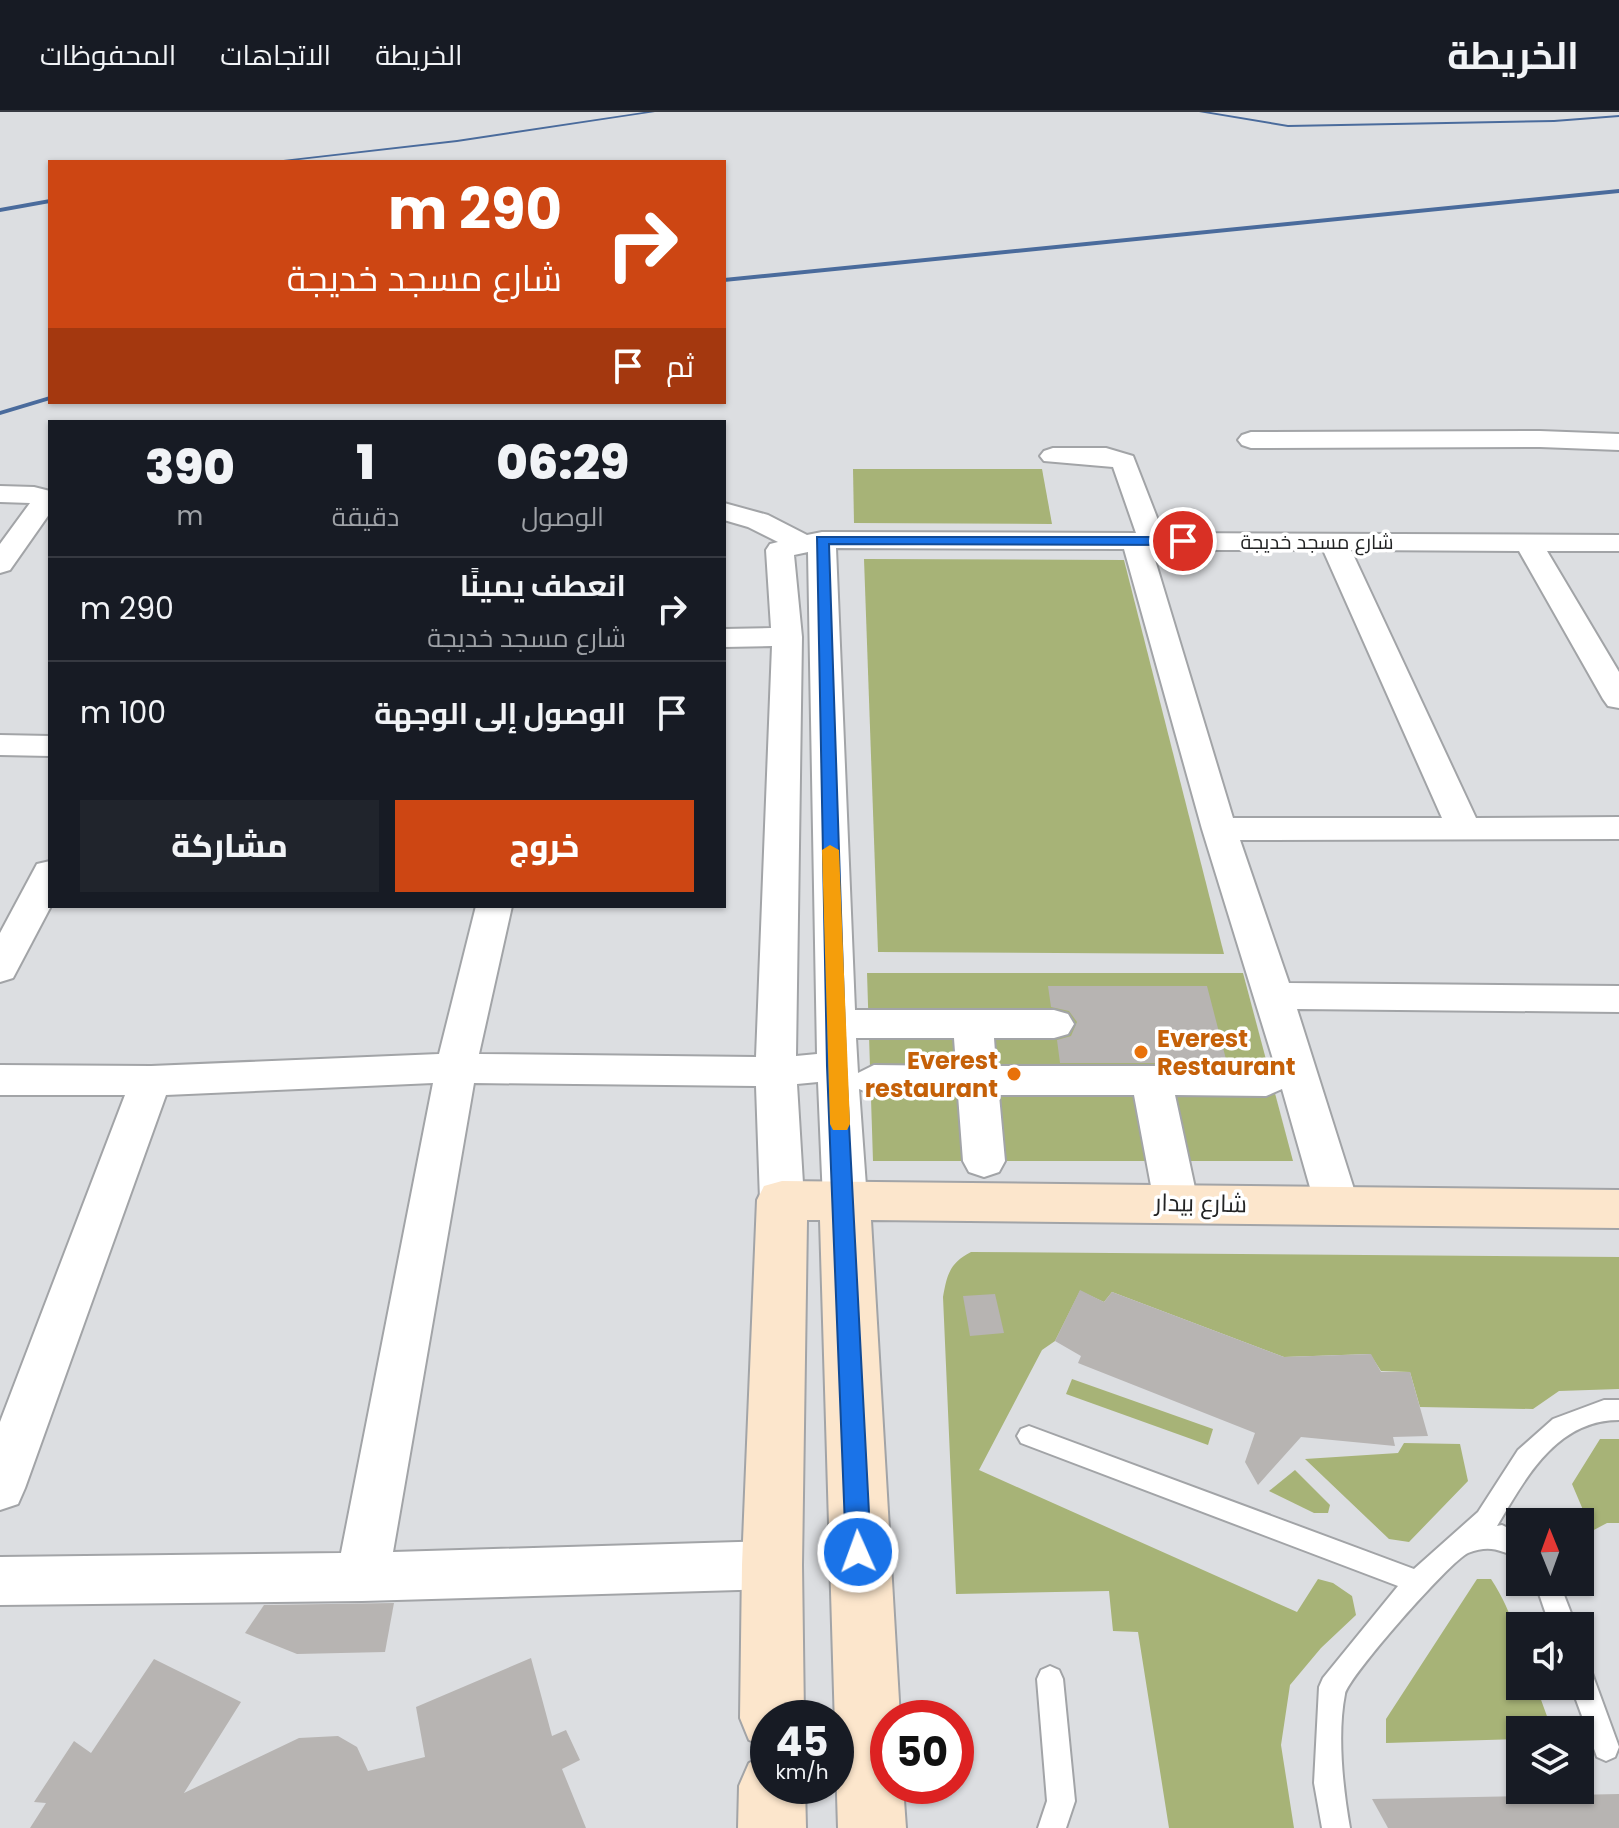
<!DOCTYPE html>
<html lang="ar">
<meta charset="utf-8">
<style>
:root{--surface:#171b24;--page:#20242c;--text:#f1f3f6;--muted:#9ea1a6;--line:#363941;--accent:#cd4613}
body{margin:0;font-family:Poppins,Cairo,sans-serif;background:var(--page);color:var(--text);direction:rtl;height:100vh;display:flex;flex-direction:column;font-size:30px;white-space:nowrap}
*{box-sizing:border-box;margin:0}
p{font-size:26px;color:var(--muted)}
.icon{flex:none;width:44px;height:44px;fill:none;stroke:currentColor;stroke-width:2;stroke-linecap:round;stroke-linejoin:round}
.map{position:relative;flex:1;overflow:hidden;direction:ltr}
.sheet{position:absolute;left:48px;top:308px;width:678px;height:488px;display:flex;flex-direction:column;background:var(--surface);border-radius:0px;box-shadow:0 2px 6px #0004;direction:rtl}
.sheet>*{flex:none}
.hud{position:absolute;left:48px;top:48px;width:678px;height:244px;border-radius:0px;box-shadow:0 2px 6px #0004;direction:rtl;background:#cd4613;color:#fff;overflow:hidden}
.needle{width:52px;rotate:359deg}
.tools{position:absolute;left:1506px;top:1396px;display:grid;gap:16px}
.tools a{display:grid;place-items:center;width:88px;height:88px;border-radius:0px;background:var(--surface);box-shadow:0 2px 6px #0004;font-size:40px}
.speed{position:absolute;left:750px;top:1588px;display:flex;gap:16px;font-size:40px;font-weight:700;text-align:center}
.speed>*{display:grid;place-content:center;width:104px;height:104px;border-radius:50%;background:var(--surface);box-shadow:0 2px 6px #0004;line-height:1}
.speed small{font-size:20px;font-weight:400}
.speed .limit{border:12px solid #d22;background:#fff;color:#111}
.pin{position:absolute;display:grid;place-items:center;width:68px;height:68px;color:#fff;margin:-34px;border:4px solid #fff;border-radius:50%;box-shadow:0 2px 8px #0007}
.me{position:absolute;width:88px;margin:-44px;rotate:358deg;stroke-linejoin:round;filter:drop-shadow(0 0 6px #0008)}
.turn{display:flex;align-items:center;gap:28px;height:168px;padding:0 32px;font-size:36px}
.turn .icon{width:104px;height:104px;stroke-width:2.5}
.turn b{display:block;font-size:56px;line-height:68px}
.then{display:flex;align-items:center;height:76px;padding:0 32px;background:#0003;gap:16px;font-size:30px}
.eta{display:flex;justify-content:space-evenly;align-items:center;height:136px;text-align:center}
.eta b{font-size:48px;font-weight:800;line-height:56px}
.action{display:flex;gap:16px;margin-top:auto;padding:16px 32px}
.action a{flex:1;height:92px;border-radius:0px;background:var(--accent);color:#fff;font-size:32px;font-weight:800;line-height:92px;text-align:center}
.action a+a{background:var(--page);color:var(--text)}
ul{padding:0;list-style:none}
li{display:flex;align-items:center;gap:24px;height:104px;padding:0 32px;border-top:2px solid var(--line)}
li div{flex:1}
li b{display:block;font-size:30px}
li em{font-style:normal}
header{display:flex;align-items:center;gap:48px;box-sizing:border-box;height:112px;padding:0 40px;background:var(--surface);border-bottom:2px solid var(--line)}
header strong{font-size:38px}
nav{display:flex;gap:44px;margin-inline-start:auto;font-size:28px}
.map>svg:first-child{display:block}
.green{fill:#a7b377}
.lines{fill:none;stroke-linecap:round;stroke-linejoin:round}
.stream{fill:#4a6b9c;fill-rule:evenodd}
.building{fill:#b7b4b2}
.service-casing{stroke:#a2a4a7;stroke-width:4}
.minor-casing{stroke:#a2a4a7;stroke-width:4}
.secondary-casing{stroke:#a2a4a7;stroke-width:4}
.service{fill:#fff;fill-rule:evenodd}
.minor{fill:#fff;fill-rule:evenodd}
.secondary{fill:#fce6cc;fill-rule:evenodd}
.route{fill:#1a73e8;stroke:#114b97;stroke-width:2}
.slow{fill:#f59e0b}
.food-dot{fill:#e8710a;stroke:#fff;stroke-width:3}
.labels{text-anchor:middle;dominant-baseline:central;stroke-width:7;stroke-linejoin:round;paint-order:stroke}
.far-street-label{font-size:20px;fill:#222324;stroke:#fff}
.food-label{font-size:24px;font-weight:bold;fill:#c56008;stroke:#fff;text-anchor:start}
.street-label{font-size:24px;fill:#222324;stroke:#fff}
</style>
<header>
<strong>الخريطة</strong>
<nav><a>الخريطة</a><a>الاتجاهات</a><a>المحفوظات</a></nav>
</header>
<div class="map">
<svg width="1619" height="1716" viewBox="0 0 1619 1716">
<rect width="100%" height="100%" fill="#dcdee1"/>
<!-- green -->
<g class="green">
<polygon points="853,357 1042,357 1052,412 854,411"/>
<polygon points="864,447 1124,448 1224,842 878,840"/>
<polygon points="867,861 1243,861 1293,1049 873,1049"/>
<path d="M971,1140l648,5v132l-60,2 -26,18 -113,-2 -10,-35 -29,-1 -11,-17 -86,3 -172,-65 -8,10 -24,-11 -25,50 -13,9 -63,120 318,142 21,-33 15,4 19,13 4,19 -35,33 -31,37 -9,60 13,83h-125l-31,-196 -25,-1 -4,-40 -153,3 -13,-297c4,-23 7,-34 28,-45z"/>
<polygon points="1072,1267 1213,1317 1208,1333 1066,1282"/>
<polygon points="1600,1327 1619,1327 1619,1411 1607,1411 1592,1419 1572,1372"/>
<polygon points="1404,1331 1460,1332 1468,1369 1409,1430 1389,1427 1305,1347 1398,1341"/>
<polygon points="1295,1358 1330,1393 1328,1401 1314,1401 1269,1379"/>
<path d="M1477,1467h14c24,37 29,64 29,107h16l16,44h-32v9l-134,4v-24z"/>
</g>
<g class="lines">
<!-- stream -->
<g class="stream">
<polygon points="644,0 655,0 457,30 281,50 266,50 457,28"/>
<polygon points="1199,0 1210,0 1288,13 1554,8 1619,3 1619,5 1554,10 1288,15"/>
<polygon points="1619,77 1619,81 724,170 724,166"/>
<polygon points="50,87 50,91 0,100 0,96"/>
<polygon points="50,284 50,288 0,303 0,299"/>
</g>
</g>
<!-- building -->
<g class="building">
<polygon points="1048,874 1207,874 1227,951 1060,951 1057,928 1071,924 1077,910 1069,899 1051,895"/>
<polygon points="1080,1178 1104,1190 1112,1180 1284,1245 1371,1242 1381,1260 1410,1260 1428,1324 1393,1325 1395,1334 1301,1325 1258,1373 1245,1350 1255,1321 1078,1251 1081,1244 1055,1229"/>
<polygon points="995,1182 1004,1221 970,1224 963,1184"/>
<polygon points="394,1491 385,1540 297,1542 245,1521 264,1493"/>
<polygon points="531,1546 552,1624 566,1618 580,1648 562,1657 586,1716 30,1716 46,1691 34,1690 74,1629 91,1641 154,1547 241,1590 184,1681 299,1626 338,1624 357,1635 368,1659 425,1645 416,1595"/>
<polygon points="1619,1682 1619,1716 1388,1716 1372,1687"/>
</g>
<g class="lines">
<defs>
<g id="service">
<path d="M1604,1288h15v20c-63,0 -94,59 -122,106l5,-1 18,9v24c-20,-7 -29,-14 -52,-5 -18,8 -120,124 -123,141 -8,40 -2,95 5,134h-28l-8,-45 5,-96 4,-9 75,-92 -377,-143 -4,-7 4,-7 8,-3 385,143 64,-57 40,-62 35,-31z"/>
<polygon points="1535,1470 1559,1470 1576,1514 1550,1514"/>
<polygon points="1580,1550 1589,1553 1619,1635 1615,1645 1606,1649 1597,1645 1571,1574 1580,1574"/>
<polygon points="1050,1554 1059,1558 1063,1567 1075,1689 1066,1716 1038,1716 1047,1689 1037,1567 1041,1558"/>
</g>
<g id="minor">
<polygon points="1540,319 1619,322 1619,338 1540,335 1251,336 1242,333 1238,328 1242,323 1251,320"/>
<path d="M1053,336h53l27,8 30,77 456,2v16h-72l72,121v36l-11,-2 -5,-7 -84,-148 -168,-1 125,268 143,-1v22l-379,1 49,143 330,3v26l-322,-3 62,196 -7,12 -15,5 -15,-5 -7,-12 -33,-116 -16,7 -91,-1 23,107 -7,12 -15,5 -15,-5 -7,-12 -20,-107h-135l6,66 -6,11 -15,5 -15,-5 -6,-11 -5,-66h-84l-15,-6 8,111 -7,12 -15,5 -15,-5 -7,-12 -5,-118 -21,2 7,116 -7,12 -15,5 -15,-5 -7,-12 -4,-114 -282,-3 -81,469 379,-11 18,7 8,17 -8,17 -18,7 -410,12 -362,4v-48l341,-4 92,-470 -267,12 -141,393 -7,16 -18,6v-88l125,-327h-125v-30l151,1 288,-12 37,-148h36l-33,148 277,3 16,-411 -48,1v-18l47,-1 -5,-78 4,-6 8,-2 -30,-15 -24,-7v-17l44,12 39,20 15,-3 314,1 -23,-66 -69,-6 -4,-5 4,-5zM836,436l288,1 78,280 74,240 -10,-3h-270l-2,-28h60l14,-4 6,-10 -6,-10 -14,-4h-199zM1152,438h171l119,268h-209zM808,440l9,502 -21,2 6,-419 -8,-82zM856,926h98l2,28 -82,-1 -16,8z"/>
<polygon points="0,374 34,375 50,379 50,401 10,458 0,461 0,432 30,391 0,390"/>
<polygon points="0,623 50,624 50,644 0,643"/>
<polygon points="50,749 51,794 13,866 0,870 0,821 37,752"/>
</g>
<g id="secondary">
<polygon points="782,1069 1619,1078 1619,1116 871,1108 900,1606 888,1606 888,1674 903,1674 906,1716 838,1716 820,1108 807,1108 802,1453 804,1606 768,1606 768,1636 749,1628 740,1606 742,1453 757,1088 764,1074"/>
<polygon points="768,1642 768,1674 805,1674 806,1716 738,1716 739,1674 749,1651"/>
</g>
</defs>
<!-- service casing -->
<use href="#service" class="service-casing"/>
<!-- minor casing -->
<use href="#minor" class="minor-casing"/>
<!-- secondary casing -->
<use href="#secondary" class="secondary-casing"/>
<!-- service -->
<use href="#service" class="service"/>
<!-- minor -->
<use href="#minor" class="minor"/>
<!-- secondary -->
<use href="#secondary" class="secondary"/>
</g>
<!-- route -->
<polygon class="route" points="817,425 1183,425 1189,429 1183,433 829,432 846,954 871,1440 867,1448 858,1451 850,1448 846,1440 827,954"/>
<!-- slow -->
<polygon class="slow" points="830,733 839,738 850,1012 847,1018 833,1018 830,1012 822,738"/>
<!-- markers -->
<g class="food-dot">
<circle cx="1141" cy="940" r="8"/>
<circle cx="1014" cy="962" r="8"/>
</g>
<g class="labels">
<!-- far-street labels -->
<g class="far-street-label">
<text x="1317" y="430">شارع مسجد خديجة</text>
</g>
<!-- food labels -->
<g class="food-label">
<text x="1157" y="926">Everest<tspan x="1157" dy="28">Restaurant</tspan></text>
<text x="998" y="948" text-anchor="end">Everest<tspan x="998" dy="28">restaurant</tspan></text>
</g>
<!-- street labels -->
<g class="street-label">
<text transform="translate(1201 1091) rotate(1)">شارع بيدار</text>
</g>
</g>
</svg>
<div class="tools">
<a><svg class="needle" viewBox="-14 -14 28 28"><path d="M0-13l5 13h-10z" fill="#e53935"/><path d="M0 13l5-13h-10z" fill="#9ea1a6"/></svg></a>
<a><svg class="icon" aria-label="sound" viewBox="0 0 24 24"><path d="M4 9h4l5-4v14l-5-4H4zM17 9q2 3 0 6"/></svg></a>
<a><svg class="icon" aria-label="layers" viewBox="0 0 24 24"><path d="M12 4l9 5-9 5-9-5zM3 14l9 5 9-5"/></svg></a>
</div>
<div class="speed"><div>45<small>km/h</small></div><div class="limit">50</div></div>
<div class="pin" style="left:1183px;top:429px;background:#d93025"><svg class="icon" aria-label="arrive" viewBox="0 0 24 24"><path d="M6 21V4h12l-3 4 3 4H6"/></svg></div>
<svg class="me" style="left:858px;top:1440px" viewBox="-20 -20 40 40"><circle r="17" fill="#1a73e8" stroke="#fff" stroke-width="3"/><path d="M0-11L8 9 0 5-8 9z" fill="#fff"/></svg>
<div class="hud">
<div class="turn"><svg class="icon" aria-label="right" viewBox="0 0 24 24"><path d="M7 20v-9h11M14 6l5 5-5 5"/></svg><div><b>290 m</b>شارع مسجد خديجة</div></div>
<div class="then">ثم<svg class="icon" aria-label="arrive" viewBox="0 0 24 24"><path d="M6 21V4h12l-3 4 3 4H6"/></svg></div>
</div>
<section class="sheet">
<div class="eta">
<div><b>06:29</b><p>الوصول</p></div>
<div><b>1</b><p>دقيقة</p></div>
<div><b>390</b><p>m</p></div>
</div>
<ul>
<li><svg class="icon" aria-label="right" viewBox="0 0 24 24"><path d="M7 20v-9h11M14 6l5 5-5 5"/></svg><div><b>انعطف يمينًا</b><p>شارع مسجد خديجة</p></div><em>290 m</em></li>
<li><svg class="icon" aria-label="arrive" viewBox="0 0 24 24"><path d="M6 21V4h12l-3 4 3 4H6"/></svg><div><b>الوصول إلى الوجهة</b></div><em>100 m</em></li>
</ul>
<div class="action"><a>خروج</a><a>مشاركة</a></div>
</section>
</div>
